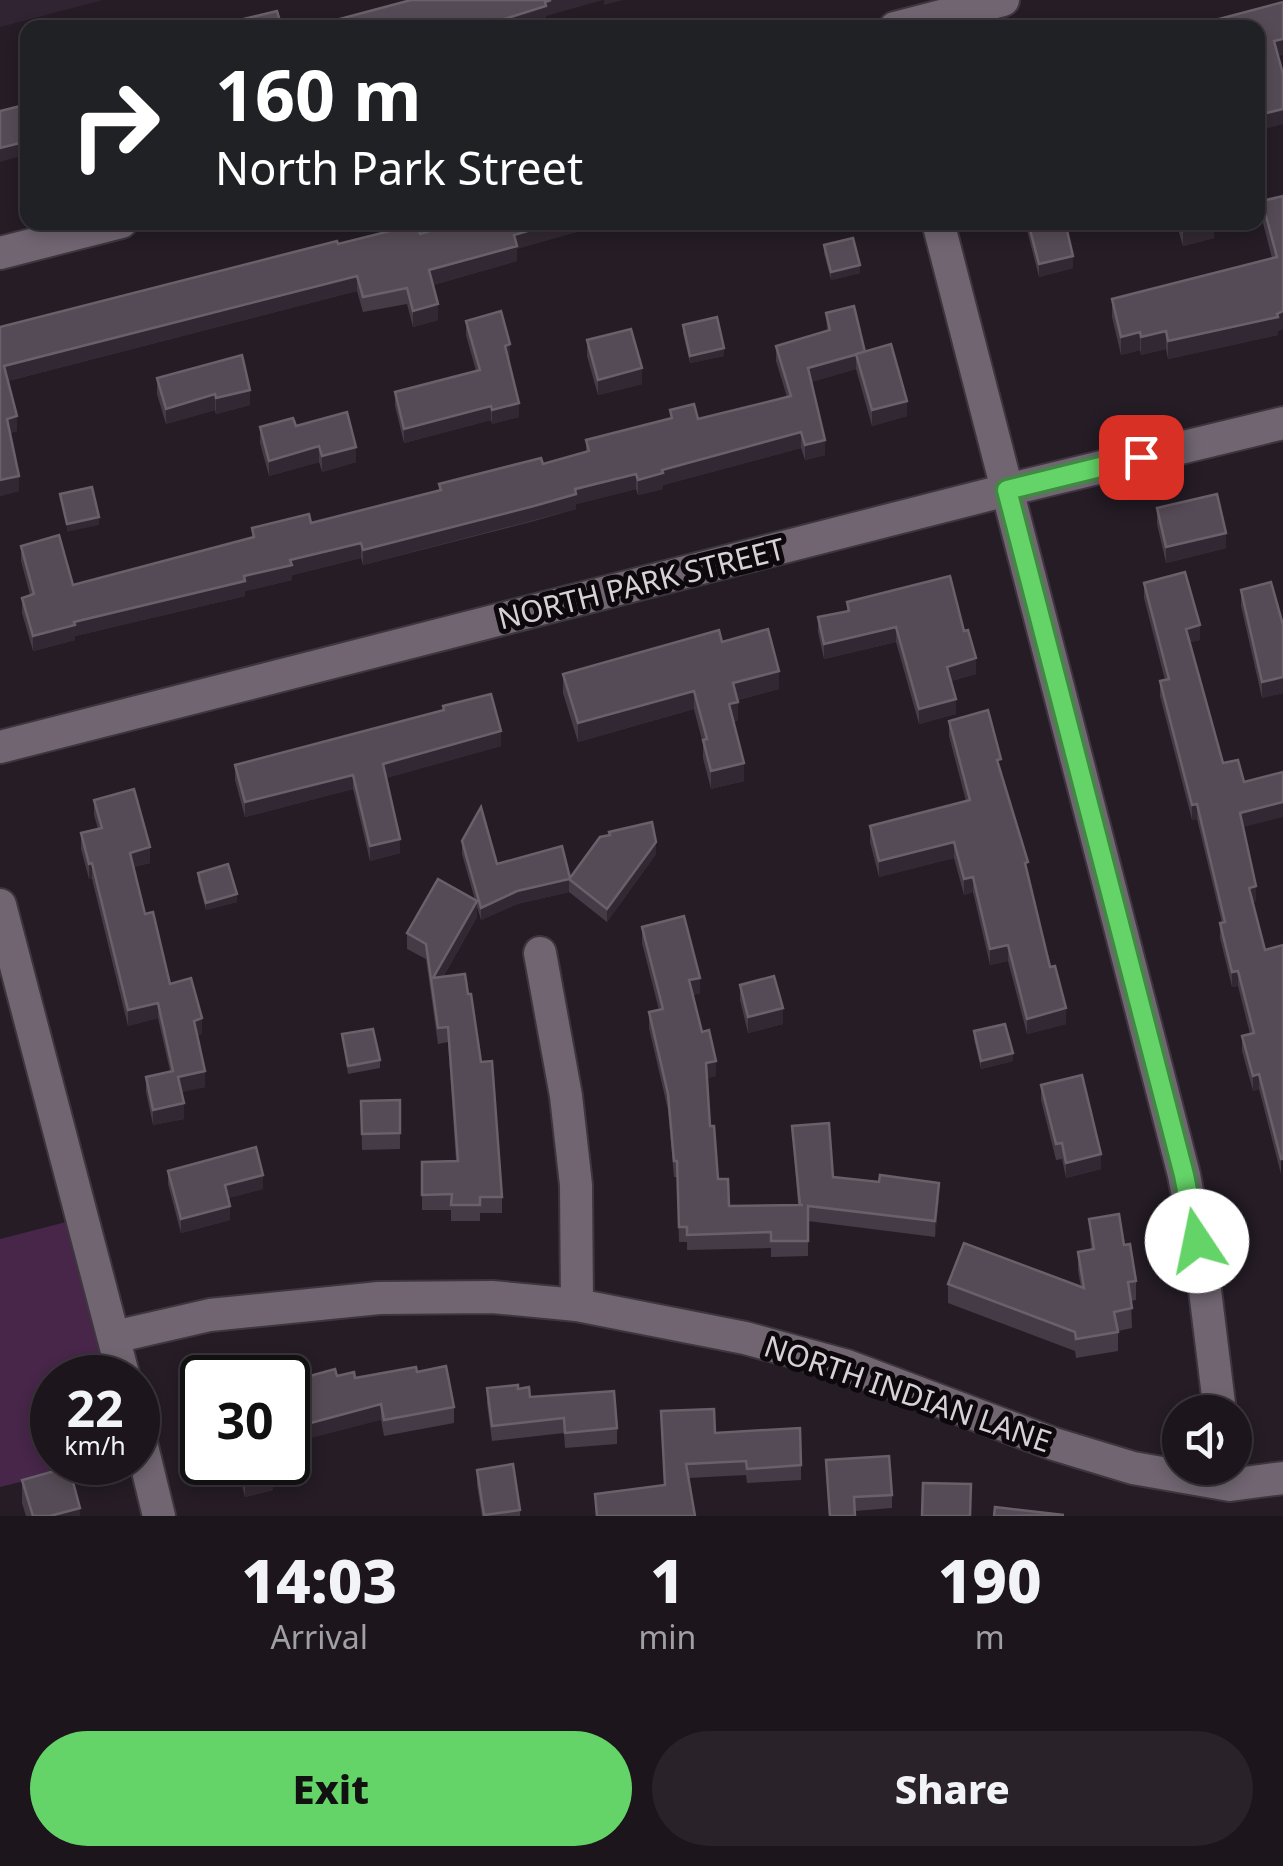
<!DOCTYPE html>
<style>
:root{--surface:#1c151c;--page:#292229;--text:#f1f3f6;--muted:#a09fa3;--line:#3a343b;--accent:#64d468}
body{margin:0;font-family:"Noto Sans",sans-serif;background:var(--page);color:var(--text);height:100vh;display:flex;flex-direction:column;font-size:38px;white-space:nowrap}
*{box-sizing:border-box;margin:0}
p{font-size:32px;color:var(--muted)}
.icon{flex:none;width:55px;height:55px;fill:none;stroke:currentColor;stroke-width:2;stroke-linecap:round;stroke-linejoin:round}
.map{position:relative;height:1516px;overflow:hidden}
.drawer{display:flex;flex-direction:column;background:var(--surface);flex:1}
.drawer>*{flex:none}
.banner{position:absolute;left:20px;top:20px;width:1245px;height:210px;border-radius:20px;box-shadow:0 5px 15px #0003,0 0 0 2px var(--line);background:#202124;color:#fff;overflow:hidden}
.fabs{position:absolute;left:1162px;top:1395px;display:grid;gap:20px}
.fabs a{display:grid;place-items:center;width:90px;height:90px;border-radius:50%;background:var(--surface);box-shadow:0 5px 15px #0003,0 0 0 2px var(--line);font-size:50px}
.speed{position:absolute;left:30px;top:1355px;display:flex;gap:20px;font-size:50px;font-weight:700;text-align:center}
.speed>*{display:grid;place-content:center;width:130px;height:130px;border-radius:50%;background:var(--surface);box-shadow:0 5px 15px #0003,0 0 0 2px var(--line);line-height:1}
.speed small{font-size:25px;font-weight:400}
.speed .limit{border:5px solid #111;border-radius:15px;background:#fff;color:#111}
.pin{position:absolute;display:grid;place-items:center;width:85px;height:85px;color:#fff;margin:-42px;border-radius:20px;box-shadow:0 5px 15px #0006}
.me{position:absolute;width:110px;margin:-55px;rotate:349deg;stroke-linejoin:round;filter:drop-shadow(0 0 8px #0008)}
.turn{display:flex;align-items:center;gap:35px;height:210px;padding:0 30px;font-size:45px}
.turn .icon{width:130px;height:130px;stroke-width:2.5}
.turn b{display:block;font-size:70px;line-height:85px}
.eta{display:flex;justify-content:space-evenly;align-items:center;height:170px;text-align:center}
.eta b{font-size:60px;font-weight:800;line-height:70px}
.button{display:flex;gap:20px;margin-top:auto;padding:20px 30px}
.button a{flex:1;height:115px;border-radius:60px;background:var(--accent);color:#111;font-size:40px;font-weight:800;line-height:115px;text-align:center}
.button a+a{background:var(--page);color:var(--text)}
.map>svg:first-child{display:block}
.built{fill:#312432}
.green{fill:#472649}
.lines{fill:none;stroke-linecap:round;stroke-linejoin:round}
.minor-casing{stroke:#3e363f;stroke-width:36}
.minor{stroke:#706571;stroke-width:32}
.wall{fill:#453b46}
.shaded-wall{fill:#322833}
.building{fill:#554b56;stroke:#69606a;stroke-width:2.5}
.route-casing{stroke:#418a44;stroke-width:25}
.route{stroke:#64d468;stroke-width:18}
.labels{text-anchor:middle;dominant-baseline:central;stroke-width:10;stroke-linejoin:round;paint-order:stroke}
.street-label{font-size:30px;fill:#d6d0d7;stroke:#0c080c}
</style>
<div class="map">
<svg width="1283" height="1516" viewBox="0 0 1283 1516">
<rect width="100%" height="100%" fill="#251c26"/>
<!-- built -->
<polygon class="built" points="0,0 103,0 0,27"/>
<!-- green -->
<polygon class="green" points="70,1221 110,1377 52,1378 52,1462 96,1463 0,1487 0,1239"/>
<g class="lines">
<defs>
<g id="minor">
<polyline points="895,28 1003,0"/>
<polyline points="938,222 1184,1175 1203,1274 1220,1412"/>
<polyline points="0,253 121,222"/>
<polyline points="0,747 1007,490 1283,423"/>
<polyline points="0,905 124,1378"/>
<polyline points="540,953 566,1096 576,1185 577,1305"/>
<polyline points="114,1337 210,1315 379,1298 492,1297 577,1305 745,1338 847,1366 1054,1444 1133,1468 1230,1485 1283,1478"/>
<polyline points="138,1430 159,1516"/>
</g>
</defs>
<!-- minor casing -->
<use href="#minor" class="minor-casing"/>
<!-- minor -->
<use href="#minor" class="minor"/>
</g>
<!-- wall -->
<g class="wall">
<polygon points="1283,196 1283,329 1278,331 1278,335 1168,359 1166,349 1141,355 1140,350 1121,355 1112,317 1112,299 1272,258 1262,219 1262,201"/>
<polygon points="1025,222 1065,222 1073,268 1039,277"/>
<polygon points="1176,222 1214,222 1214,238 1183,246"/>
<polygon points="420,234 517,249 517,261 433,285 438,320 413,327 407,304 363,312 357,291 8,381 17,431 10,433 19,491 0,496 0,327 338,244"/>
<polygon points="824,245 860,273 831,280 824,253"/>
<polygon points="826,313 865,352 907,416 872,426 856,369 811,382 825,455 805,460 801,448 663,485 663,489 638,495 636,489 576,504 576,509 534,521 363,565 361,558 292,575 292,580 245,591 245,596 75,636 75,640 33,651 22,613 22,598 30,595 21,561 21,546 73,585 252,538 252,528 311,523 439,490 439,484 543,464 586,452 586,440 670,419 670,410 698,419 787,397 776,361 776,346 827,331"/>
<polygon points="466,321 510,358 508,359 519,417 492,424 491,420 404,443 395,406 395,392 476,371 466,335"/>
<polygon points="683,325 724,356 690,363 683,333"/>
<polygon points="587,340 642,384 598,395 587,356"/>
<polygon points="157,378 250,405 216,414 215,410 166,424 157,394"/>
<polygon points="260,427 356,462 322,472 319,462 269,476 260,443"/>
<polygon points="1157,508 1226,548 1166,563 1157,524"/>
<polygon points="1144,583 1200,640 1190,642 1223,763 1243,827 1256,901 1253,902 1265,950 1283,945 1281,1174 1259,1089 1253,1091 1242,1051 1242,1036 1250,1034 1238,986 1232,987 1220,938 1220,923 1222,923 1197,819 1192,820 1160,696 1160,681 1165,680 1144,598"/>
<polygon points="1241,590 1283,625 1283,693 1262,698 1241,606"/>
<polygon points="847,602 964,631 976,674 951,681 956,714 919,724 896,642 824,659 818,632 818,617 847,611"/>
<polygon points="722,642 779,689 738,700 738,720 734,722 744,781 711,789 703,758 703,744 694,709 578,742 563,693 563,674"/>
<polygon points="949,721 1001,773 1066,1024 1027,1034 1008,961 990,965 973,892 964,895 954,858 879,877 870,842 870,826 966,801 949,736"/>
<polygon points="501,746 386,778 400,853 370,861 353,789 245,817 235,780 235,765"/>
<polygon points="94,800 150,863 133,867 145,914 170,984 202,1034 197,1035 205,1087 181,1092 184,1119 153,1125 146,1092 146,1077 170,1071 158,1018 128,1026 92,879 89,879 81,849 81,833 98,829 94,815"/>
<polygon points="462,841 497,864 570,878 656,854 607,922 569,892 517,904 481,920 477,907 477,917 443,977 468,994 481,1062 502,1197 502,1213 480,1213 480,1221 451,1221 451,1210 422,1210 422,1162 456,1161 448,1042 438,1044 426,959 407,949 407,933 475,900 462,854"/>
<polygon points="198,873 237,902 206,910 198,881"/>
<polygon points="642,927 700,993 693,995 702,1032 716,1076 707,1078 710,1126 718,1179 729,1206 798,1205 792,1126 833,1177 939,1198 935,1237 808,1221 808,1256 771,1257 771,1248 687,1250 687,1242 679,1242 677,1177 674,1177 668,1110 649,1028 649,1012 659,1010 642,943"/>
<polygon points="740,985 783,1024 748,1033 740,1000"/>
<polygon points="974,1031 1013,1061 981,1069 974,1039"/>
<polygon points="342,1034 380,1060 380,1068 348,1074"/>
<polygon points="1041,1085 1101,1169 1066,1178 1062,1159 1056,1160 1041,1100"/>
<polygon points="400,1100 400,1149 362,1150 361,1101"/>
<polygon points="168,1171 263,1189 228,1198 230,1220 181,1233 168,1184"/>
<polygon points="1089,1219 1124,1245 1136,1281 1136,1300 1131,1301 1132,1328 1118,1331 1118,1351 1076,1358 1075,1351 948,1303 948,1284 1081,1287 1078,1271 1078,1252 1091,1249"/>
<polygon points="417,1372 454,1407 454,1423 384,1436 381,1420 337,1376 355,1378"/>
<polygon points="487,1388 518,1389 530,1397 617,1428 617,1444 565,1448 564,1433 492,1441 487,1404"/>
<polygon points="715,1433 801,1465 801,1480 747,1483 746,1475 688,1478 695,1516 596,1516 595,1494 664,1485"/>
<polygon points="826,1460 892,1495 892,1508 855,1511 855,1516 829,1516"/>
<polygon points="236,1462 271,1462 273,1490 245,1497"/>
<polygon points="477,1470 520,1510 520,1516 482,1516 477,1485"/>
<polygon points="22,1480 80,1516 26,1516 22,1503"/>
</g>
<!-- shaded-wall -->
<g class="shaded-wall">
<polygon points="551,0 603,0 546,16 546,21 525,28 495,28 495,22"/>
<polygon points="604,0 623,0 604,5"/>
<polygon points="494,19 494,28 462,28"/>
<polygon points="1283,39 1283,55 1274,57 1274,41"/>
<polygon points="1283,109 1283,124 1258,131 1258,115"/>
<polygon points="28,141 28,154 0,162 0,148"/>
<polygon points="558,222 613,222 517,249 517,261 429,286 429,270 514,235"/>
<polygon points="618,222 639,222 618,228"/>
<polygon points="1214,222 1214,238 1183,246 1183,231"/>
<polygon points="1073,256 1073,268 1039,277 1039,264"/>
<polygon points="860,265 860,273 831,280 831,272"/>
<polygon points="357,276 357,291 4,382 4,366"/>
<polygon points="438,304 438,320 413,327 413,311"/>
<polygon points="1283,311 1283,329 1278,331 1278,335 1168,359 1168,341 1277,314"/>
<polygon points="1166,331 1166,349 1141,355 1141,337"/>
<polygon points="1140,332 1140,350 1121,355 1121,337"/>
<polygon points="510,344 510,358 505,360 505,346"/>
<polygon points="724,348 724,356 690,363 690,356"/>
<polygon points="856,354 856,369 808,383 808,368"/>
<polygon points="642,368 642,384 598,395 598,380"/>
<polygon points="250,390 250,405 216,414 216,398"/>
<polygon points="215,394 215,410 166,424 166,409"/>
<polygon points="907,401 907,416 872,426 872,410"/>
<polygon points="519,403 519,417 492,424 492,410"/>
<polygon points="491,406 491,420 404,443 404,429"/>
<polygon points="17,416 17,431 7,434 7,419"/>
<polygon points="801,432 801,448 663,485 663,489 638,495 638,480 662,470"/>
<polygon points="825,440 825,455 805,460 805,445"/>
<polygon points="319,446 319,462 269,476 269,461"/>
<polygon points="356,447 356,462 322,472 322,456"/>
<polygon points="636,474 636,489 576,504 576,509 363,565 363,550"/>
<polygon points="19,476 19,491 0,496 0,480"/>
<polygon points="99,517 99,525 67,532 67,524"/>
<polygon points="1226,533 1226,548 1166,563 1166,547"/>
<polygon points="361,543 361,558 292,575 292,580 245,591 245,596 75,636 75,640 33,651 33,636 74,622 244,576 290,560"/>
<polygon points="1200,625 1200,640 1186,643 1186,629"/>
<polygon points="896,627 896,642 824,659 824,644"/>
<polygon points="976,658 976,674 947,682 947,667"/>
<polygon points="779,671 779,689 733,701 733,683"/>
<polygon points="1283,677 1283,693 1262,698 1262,682"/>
<polygon points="694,691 694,709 578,742 578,723"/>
<polygon points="956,699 956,714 919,724 919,709"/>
<polygon points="738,702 738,720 729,723 729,704"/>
<polygon points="501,731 501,746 383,779 383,764"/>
<polygon points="744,763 744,781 711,789 711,771"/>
<polygon points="353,775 353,789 245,817 245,802"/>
<polygon points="1283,802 1283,817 1240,828 1240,813"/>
<polygon points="1197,804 1197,819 1192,820 1192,805"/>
<polygon points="400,839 400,853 370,861 370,846"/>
<polygon points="656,842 656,854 607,922 607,909"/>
<polygon points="954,842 954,858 879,877 879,861"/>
<polygon points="150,847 150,863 130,868 130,853"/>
<polygon points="92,863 92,879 89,879 89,864"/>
<polygon points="973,877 973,892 964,895 964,879"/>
<polygon points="569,879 569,892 517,904 481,920 481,908 517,891"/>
<polygon points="1256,886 1256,901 1249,903 1249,888"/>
<polygon points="237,894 237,902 206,910 206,903"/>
<polygon points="477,901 477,917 433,994 433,978"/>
<polygon points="1008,945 1008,961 990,965 990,949"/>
<polygon points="1238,971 1238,986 1232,987 1232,972"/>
<polygon points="700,978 700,993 689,996 689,980"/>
<polygon points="158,1003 158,1018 128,1026 128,1010"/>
<polygon points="783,1008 783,1024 748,1033 748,1017"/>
<polygon points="1066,1008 1066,1024 1027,1034 1027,1019"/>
<polygon points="202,1018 202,1034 194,1036 194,1021"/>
<polygon points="1013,1053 1013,1061 981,1069 981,1061"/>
<polygon points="716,1061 716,1076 706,1079 706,1063"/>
<polygon points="205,1071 205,1087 178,1093 178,1077"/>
<polygon points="1259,1074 1259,1089 1253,1091 1253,1076"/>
<polygon points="184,1103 184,1119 153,1125 153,1110"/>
<polygon points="1101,1154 1101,1169 1066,1178 1066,1163"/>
<polygon points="263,1175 263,1189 225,1199 225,1185"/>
<polygon points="939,1183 939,1198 935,1237 935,1221"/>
<polygon points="230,1206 230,1220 181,1233 181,1219"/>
<polygon points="381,1404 381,1420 288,1444 288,1429"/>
<polygon points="218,1462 236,1462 218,1467"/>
<polygon points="273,1474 273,1490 245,1497 245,1481"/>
<polygon points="80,1508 80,1516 50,1516"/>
</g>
<!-- building -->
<g class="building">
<polygon points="411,0 551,0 545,2 546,6 495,22 494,19 462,28 306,28"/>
<polygon points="1283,2 1283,39 1274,41 1283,74 1283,109 1258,115 1258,28 1185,28"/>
<polygon points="277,11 282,28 210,28 210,27"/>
<polygon points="28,104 28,141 0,148 0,111"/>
<polygon points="1283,196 1283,311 1277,314 1278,317 1168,341 1166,331 1141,337 1140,332 1121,337 1112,299 1277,257 1262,201"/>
<polygon points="460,222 558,222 514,235 517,246 429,270 438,304 413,311 407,288 363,297 357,276 4,366 17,416 7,419 19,476 0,480 0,327 337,241 338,244 418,224 420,234"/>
<polygon points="1028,222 1065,222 1073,256 1039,264"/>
<polygon points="1181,222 1213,222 1183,231"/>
<polygon points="853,238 860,265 831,272 824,245"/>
<polygon points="854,306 865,352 808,368 825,440 805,445 801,432 662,470 663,473 638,480 636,474 575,489 576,494 534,506 363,550 361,543 290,560 292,565 244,576 245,581 74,622 75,625 33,636 22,598 34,594 21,546 59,535 73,585 254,537 252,528 309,514 311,523 441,490 439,484 541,458 543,464 589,451 586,440 672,418 670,410 694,404 698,419 791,396 776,346 830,330 826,313"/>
<polygon points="501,311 510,344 505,346 519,403 492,410 491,406 404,429 395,392 480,370 466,321"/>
<polygon points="717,317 724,348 690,356 683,325"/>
<polygon points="631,329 642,368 598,380 587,340"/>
<polygon points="891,344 907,401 872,410 856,354"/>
<polygon points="242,355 250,390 216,398 215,394 166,409 157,378"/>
<polygon points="347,412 356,447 322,456 319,446 269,461 260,427 293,418 296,426"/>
<polygon points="92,487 99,517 67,524 60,494"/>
<polygon points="1217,494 1226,533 1166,547 1157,508"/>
<polygon points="1185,572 1200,625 1186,629 1223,763 1238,760 1244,782 1283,772 1283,802 1240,813 1256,886 1249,888 1265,950 1283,945 1283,1159 1281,1159 1259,1074 1253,1076 1242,1036 1254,1033 1238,971 1232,972 1220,923 1225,922 1197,804 1192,805 1160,681 1169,679 1144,583"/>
<polygon points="950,576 964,631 968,630 976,658 947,667 956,699 919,709 896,627 824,644 818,617 849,611 847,602"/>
<polygon points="1271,582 1283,625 1283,677 1262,682 1241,590"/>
<polygon points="768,629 779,671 733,683 738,702 729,704 744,763 711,771 703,740 707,739 694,691 578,723 563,674 719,630 722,642"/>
<polygon points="491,694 501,731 383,764 400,839 370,846 353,775 245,802 235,765 444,710 443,706"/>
<polygon points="988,710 1001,759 997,760 1028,862 1025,863 1050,967 1055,966 1066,1008 1027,1019 1008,945 990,949 973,877 964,879 954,842 879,861 870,826 970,800 949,721"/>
<polygon points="134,789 150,847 130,853 145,914 153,912 170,984 191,978 202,1018 194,1021 205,1071 178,1077 184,1103 153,1110 146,1077 173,1071 158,1003 128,1010 92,863 89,864 81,833 102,828 94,800"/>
<polygon points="481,807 497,864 562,846 570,878 600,837 610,835 609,832 652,822 656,842 607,909 569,879 517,891 481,908 462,841"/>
<polygon points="228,864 237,894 206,903 198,873"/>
<polygon points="438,879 477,901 433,978 465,974 468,994 471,994 481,1062 492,1061 502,1197 480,1197 480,1205 451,1205 452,1194 422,1195 422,1162 458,1161 448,1027 438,1028 426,944 407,933"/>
<polygon points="684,916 700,978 689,980 702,1032 709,1030 716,1061 706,1063 710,1126 714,1126 718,1179 728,1179 729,1206 803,1205 800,1205 792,1126 829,1123 833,1177 879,1182 880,1175 939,1183 935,1221 808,1206 808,1241 771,1241 771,1232 687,1235 687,1227 679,1227 677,1161 674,1161 668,1094 649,1012 663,1009 642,927"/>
<polygon points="774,976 783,1008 748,1017 740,985"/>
<polygon points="1005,1024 1013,1053 981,1061 974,1031"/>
<polygon points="373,1029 380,1060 348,1066 342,1034"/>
<polygon points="1082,1075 1101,1154 1066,1163 1062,1143 1056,1144 1041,1085"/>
<polygon points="400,1100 400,1133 362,1134 361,1101"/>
<polygon points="256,1147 263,1175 225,1185 230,1206 181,1219 168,1171"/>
<polygon points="1119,1214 1124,1245 1130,1244 1136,1281 1128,1282 1132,1308 1114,1312 1118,1332 1076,1339 1075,1332 948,1284 964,1243 1084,1288 1078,1252 1094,1249 1089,1219"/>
<polygon points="446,1366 454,1407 384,1420 381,1404 288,1429 288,1382 335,1369 337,1376 354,1372 355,1378 416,1367 417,1372"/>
<polygon points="518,1385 518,1389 529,1387 530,1397 614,1391 617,1428 565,1433 564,1418 492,1426 487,1388"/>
<polygon points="714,1409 715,1433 800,1428 801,1465 747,1469 746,1461 686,1464 695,1516 597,1516 595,1494 665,1485 661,1411"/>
<polygon points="889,1456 892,1495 854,1497 855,1516 830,1516 826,1460"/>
<polygon points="240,1462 271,1462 273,1474 245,1481"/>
<polygon points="513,1464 520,1510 484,1515 477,1470"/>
<polygon points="69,1467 80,1508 50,1516 33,1516 22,1480"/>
<polygon points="923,1483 971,1484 970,1516 922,1516"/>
<polygon points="995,1507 1064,1515 994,1516"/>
</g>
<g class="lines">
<defs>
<polyline id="route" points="1141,457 1007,490 1184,1175 1197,1241"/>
</defs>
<!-- route casing -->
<use href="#route" class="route-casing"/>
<!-- route -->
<use href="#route" class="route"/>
</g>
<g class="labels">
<!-- street labels -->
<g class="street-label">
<text transform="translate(641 583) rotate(-14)">NORTH PARK STREET</text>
<text transform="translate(908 1393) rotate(19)">NORTH INDIAN LANE</text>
</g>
</g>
</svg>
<div class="fabs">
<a><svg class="icon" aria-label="sound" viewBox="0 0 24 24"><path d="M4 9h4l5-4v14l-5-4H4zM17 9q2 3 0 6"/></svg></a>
</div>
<div class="speed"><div>22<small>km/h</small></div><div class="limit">30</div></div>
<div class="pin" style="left:1141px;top:457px;background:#d93025"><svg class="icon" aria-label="arrive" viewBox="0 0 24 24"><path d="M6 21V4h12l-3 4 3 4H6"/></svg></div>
<svg class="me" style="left:1197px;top:1241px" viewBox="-20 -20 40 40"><circle r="19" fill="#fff"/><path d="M0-13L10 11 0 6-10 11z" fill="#64d468"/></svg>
<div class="banner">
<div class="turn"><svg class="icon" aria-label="right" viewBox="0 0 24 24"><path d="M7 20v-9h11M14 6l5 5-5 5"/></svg><div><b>160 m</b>North Park Street</div></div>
</div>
</div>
<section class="drawer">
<div class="eta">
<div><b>14:03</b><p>Arrival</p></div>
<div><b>1</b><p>min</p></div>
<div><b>190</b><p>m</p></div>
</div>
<div class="button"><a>Exit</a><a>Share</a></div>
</section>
